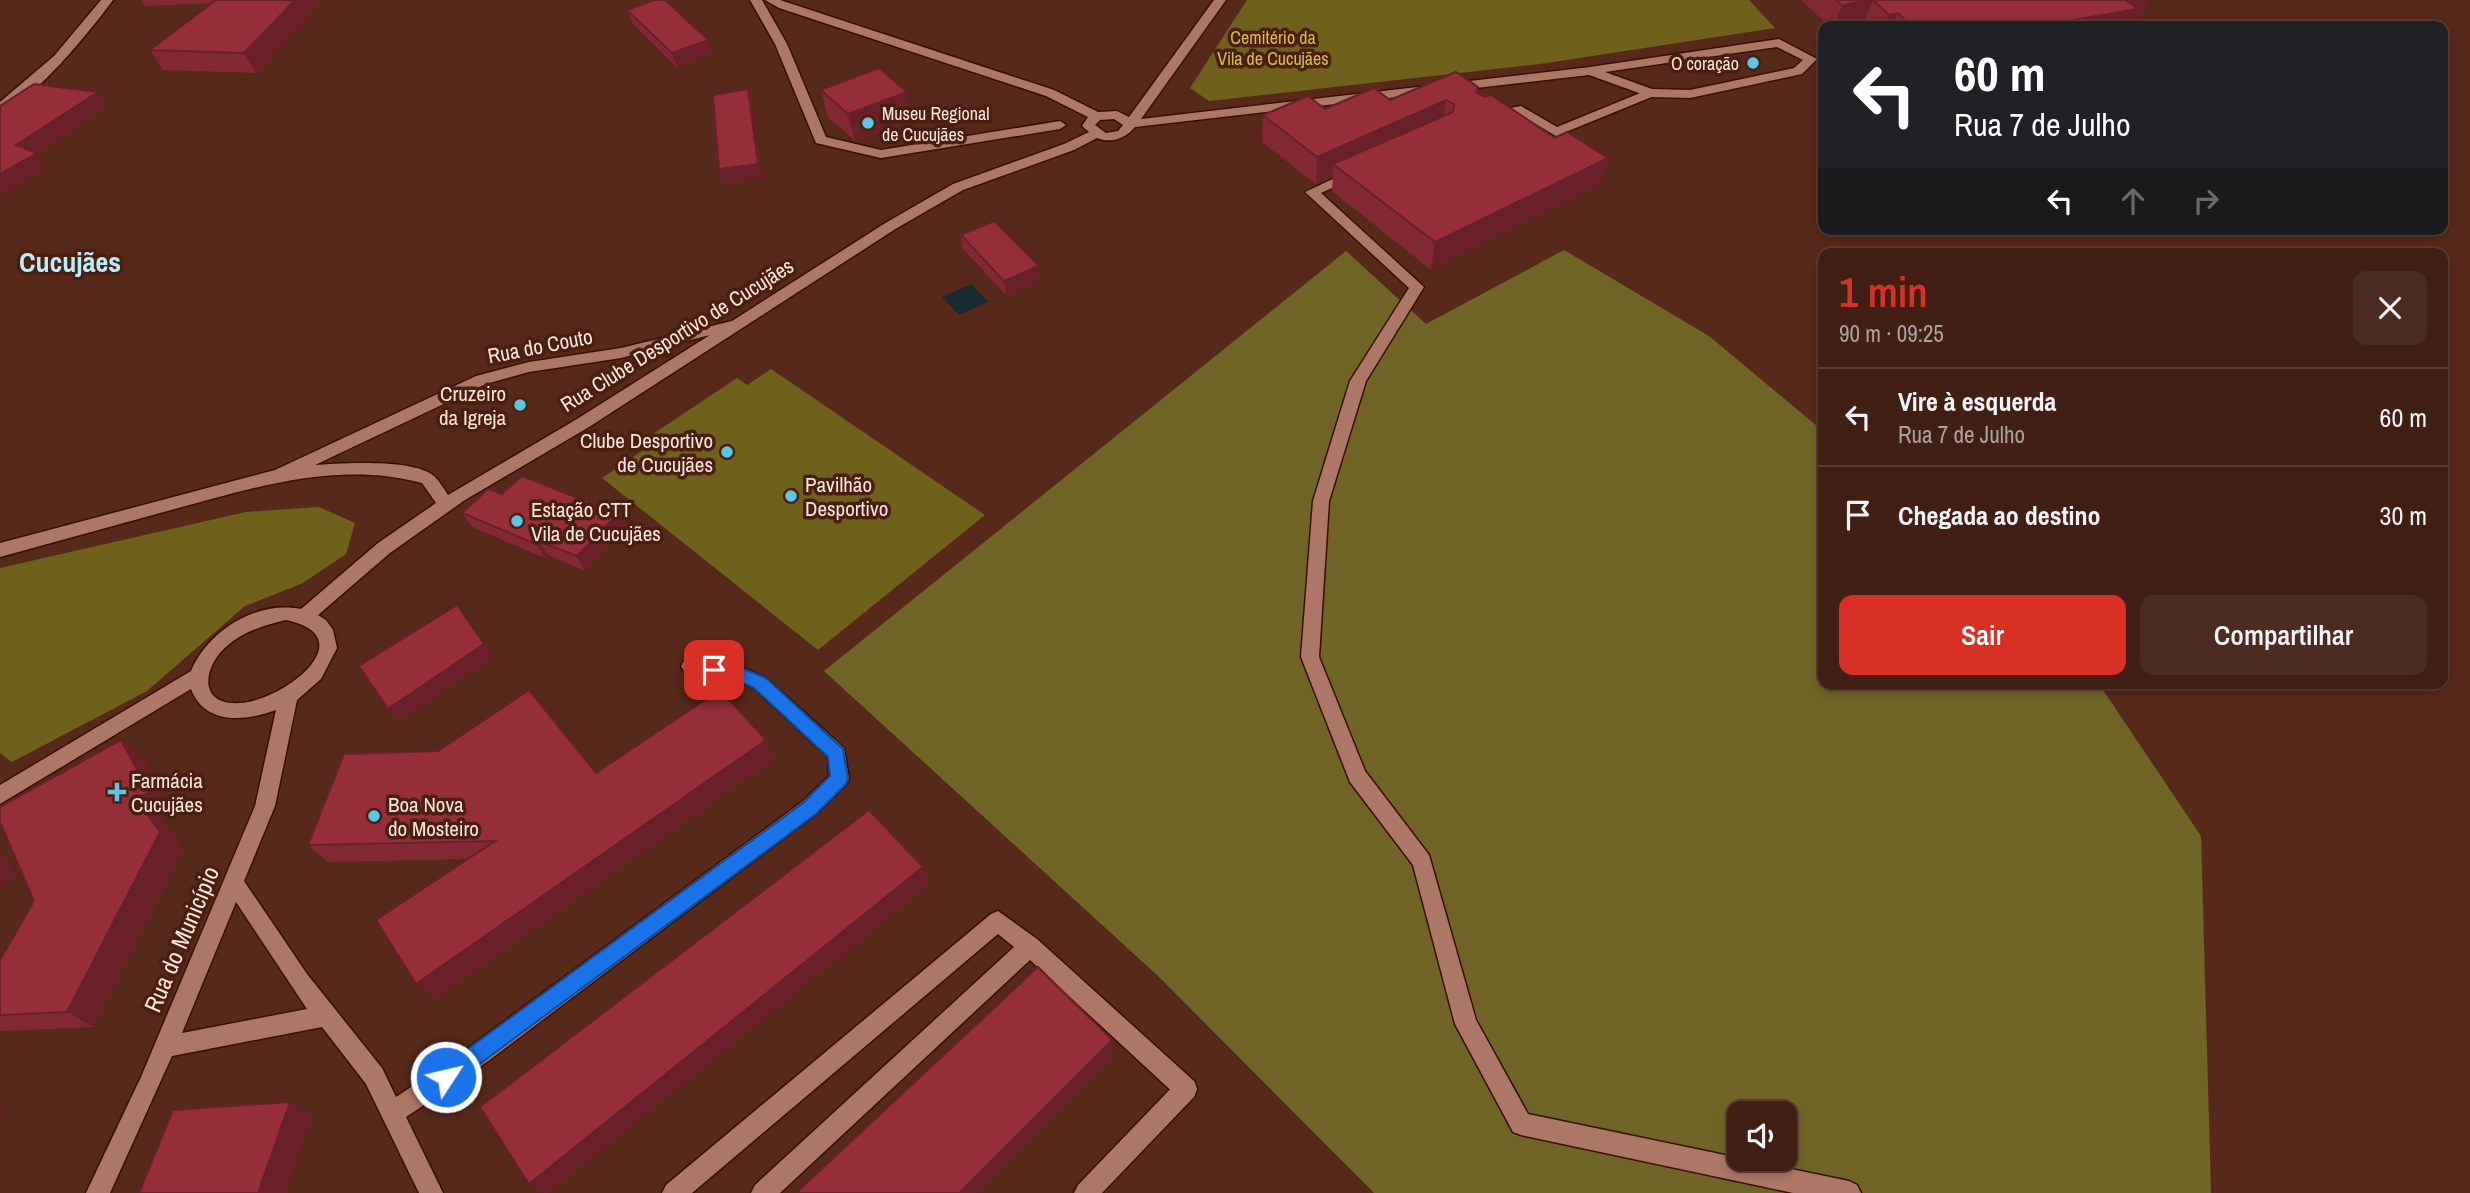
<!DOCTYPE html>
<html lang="pt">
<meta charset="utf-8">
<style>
:root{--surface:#411f14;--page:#4c2c22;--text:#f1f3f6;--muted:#aea2a0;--line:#5a3d34;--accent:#d93025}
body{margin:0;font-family:"Archivo Narrow",sans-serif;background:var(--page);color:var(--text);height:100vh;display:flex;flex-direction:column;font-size:26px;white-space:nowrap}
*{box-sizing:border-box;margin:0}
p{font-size:23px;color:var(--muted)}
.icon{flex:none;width:38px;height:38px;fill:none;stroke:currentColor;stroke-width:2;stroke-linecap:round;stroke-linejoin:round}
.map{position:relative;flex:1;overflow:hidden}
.sheet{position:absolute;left:1818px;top:248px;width:630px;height:441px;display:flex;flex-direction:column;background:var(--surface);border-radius:14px;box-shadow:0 4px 10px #0003,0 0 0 2px var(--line)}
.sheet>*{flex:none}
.banner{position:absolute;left:1818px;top:21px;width:630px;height:214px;border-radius:14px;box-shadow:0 4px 10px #0003,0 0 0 2px var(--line);background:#202124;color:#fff;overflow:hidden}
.tools{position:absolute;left:1727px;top:1101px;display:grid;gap:14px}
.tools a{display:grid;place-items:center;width:70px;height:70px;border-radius:14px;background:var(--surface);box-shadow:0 4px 10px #0003,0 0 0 2px var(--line);font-size:35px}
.pin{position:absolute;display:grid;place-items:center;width:60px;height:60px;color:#fff;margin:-30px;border-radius:14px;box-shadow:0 4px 10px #0006}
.me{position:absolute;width:77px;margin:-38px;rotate:55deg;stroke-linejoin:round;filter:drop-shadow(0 0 5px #0008)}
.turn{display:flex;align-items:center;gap:24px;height:147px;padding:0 21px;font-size:32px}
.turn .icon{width:91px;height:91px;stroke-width:2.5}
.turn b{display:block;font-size:49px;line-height:60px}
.lanes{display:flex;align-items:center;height:66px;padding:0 21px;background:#0003;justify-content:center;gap:35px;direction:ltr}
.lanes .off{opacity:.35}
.round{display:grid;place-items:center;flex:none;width:74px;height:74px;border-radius:14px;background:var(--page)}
.head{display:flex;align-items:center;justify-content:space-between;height:119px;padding:0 21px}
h1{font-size:42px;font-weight:600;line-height:52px;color:var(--accent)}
.cta{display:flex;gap:14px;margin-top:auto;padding:14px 21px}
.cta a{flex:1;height:80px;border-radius:14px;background:var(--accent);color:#fff;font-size:28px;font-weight:600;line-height:80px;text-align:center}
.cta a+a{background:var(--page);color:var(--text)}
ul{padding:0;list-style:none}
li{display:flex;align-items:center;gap:21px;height:98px;padding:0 21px;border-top:2px solid var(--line)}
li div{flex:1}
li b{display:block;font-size:26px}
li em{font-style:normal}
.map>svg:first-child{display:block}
.green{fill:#6f611c}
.forest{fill:#706426;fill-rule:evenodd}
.water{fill:#172b31}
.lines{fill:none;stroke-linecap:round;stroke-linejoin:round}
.lane-casing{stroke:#3a0f03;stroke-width:3}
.street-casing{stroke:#3a0f03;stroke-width:3}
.secondary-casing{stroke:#3a0f03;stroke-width:3}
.lane{fill:#ac7766;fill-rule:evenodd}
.street{fill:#ac7766;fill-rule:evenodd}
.secondary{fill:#ac7766;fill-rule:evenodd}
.wall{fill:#812832}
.shaded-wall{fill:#692029}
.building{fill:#962e3a;stroke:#692029;stroke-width:2}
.route{fill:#1a73e8;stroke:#114b97;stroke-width:2}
.poi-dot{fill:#5ac8e5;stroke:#4b1f10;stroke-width:2.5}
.labels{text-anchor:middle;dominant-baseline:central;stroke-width:7;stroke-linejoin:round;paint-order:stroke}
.far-park-label{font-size:18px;fill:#d5bf4c;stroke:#4b1f10}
.far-poi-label{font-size:18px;fill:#fde5dd;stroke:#4b1f10;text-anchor:end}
.street-label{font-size:21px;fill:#fde5dd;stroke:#4b1f10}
.poi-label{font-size:21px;fill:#fde5dd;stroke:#4b1f10;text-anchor:start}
.near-street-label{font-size:24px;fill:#fde5dd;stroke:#4b1f10}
.district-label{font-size:28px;font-weight:bold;fill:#b7eeff;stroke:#4b1f10}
</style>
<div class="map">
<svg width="2470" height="1193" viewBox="0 0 2470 1193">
<rect width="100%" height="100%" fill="#57291b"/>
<!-- green -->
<g class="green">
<polygon points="1247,0 1749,0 1775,28 1540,64 1209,101 1190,88"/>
<polygon points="771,369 985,515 818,650 602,478 645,449 638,444 737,378 747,385"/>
<polygon points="319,507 355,523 346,554 303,583 245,606 147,691 12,762 0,753 0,568 246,512"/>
</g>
<!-- forest -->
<path class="forest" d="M1564,250l145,86 114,95 1,253h275l102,152 10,357h-837l-216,-217 -334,-305 522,-420 80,73zM1740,1113h45v45h-45z"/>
<!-- water -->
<polygon class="water" points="971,284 988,302 959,315 942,297"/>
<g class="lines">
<defs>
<g id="lane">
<polygon points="1650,89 1654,90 1654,96 1556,136 1519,114 1493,119 1487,115 1489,112 1521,106 1557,127"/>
<polygon points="1352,170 1359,174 1357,177 1321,193 1424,287 1366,381 1329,501 1319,657 1365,771 1429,855 1476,1020 1528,1114 1849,1181 1857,1185 1861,1193 1793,1193 1521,1135 1513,1132 1455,1024 1413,865 1350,782 1301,657 1313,501 1350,381 1409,288 1305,192"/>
<polygon points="998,911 1037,939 1194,1081 1197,1089 1194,1097 1186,1100 1178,1097 1030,960 780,1193 751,1193 755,1185 1014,947 998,934 692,1193 662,1193 666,1185 991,914"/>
</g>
<g id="street">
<polygon points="750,0 762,0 787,44 826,137 881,150 1060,121 1066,125 1060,129 881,158 816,143 775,44"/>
<path d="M765,0h15l274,90 44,22 19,-1 12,6 85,-117h12l-85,119 449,-52 189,-28 38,20 -15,15 -112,24 -40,-1 -61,-22 -454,52c-9,11 -24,17 -38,11l-23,12 -111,40 -66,38 -308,199 -124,73 -75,53 -72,62 8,5 7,10 4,18 -16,31 -24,21 -22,106 -31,75 63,93 75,94 14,29 60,-40 346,-255 27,-26 -1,-19 -74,-69 -17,-7 -53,-10 -3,-5 3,-5 6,-2 49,7 27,12 78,70 5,31 -3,6 -30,29 -344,259 -66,44 37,76h-24l-53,-109 -44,-57 -150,29 -62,137h-24l55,-116 114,-271 21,-96c-30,11 -71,16 -85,-21l-191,115v-19l191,-114c17,-40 65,-71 110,-62l77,-66 58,-40 -14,-20c-85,-23 -169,5 -251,27 -57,16 -114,31 -171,47v-14l275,-73 201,-94 53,-14 92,-14 111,-27 155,-99 66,-38 111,-40 25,-12 -7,-6 6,-9 -42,-21 -267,-88zM1777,47l26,13 -9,8 -104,22 -38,-1 -47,-17zM1114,119l9,6 -5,6 -12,2 -11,-8 5,-5zM710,335l-133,84 -129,76c-4,-6 -8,-13 -13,-18 -18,-19 -95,-14 -120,-12l171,-81 43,-12 92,-14zM286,620c79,17 -1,80 -46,83 -43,3 -37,-37 -13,-57 17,-15 38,-21 59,-26zM236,902l71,107 -125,24z"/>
<polygon points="1186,1078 1194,1081 1197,1089 1194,1097 1102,1193 1074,1193 1078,1185 1178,1081"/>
</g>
<path id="secondary" d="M101,0h12c-22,30 -79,101 -113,112v-10l54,-46z"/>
</defs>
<!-- lane casing -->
<use href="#lane" class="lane-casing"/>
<!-- street casing -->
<use href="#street" class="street-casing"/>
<!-- secondary casing -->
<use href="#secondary" class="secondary-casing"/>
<!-- lane -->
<use href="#lane" class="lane"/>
<!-- street -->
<use href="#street" class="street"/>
<!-- secondary -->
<use href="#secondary" class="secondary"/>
</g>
<!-- wall -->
<g class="wall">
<polygon points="140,0 324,0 256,73 163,70 150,50 212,3 145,6"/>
<polygon points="1801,0 2149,0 2137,21 2130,22 2128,26 1865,26 1863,25 1855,26 1829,26"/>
<polygon points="627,10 713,54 677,68 633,24"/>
<polygon points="1478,87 1477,93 1555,138 1608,158 1601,185 1431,270 1332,191 1333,176 1316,184 1262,142 1263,115 1325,109"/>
<polygon points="821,90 913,119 855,141 828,117"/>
<polygon points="961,235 1041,281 1007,296 963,249"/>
<polygon points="462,513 626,529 585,571 548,555 545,558 472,527"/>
<polygon points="766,740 775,759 435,1000 467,859 328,862 308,845 596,773"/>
<polygon points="144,759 172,810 160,817 183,850 94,1027 0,1031 0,960"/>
</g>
<!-- shaded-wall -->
<g class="shaded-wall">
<polygon points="295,0 324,0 256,73 244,53"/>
<polygon points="1873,0 1863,25 1855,26 1834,26 1842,5"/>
<polygon points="2130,0 2149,0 2137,21 2130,22 2128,26 2070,26 2073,20"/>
<polygon points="1898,13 1892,26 1885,26 1889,15"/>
<polygon points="708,40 713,54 677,68 672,53"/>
<polygon points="748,89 752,104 763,179 724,184 719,169"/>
<polygon points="98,92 108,107 37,154 48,168 2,195 0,193 0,174 16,145"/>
<polygon points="907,92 913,119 855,141 848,114"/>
<polygon points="1446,100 1442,127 1333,164 1333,176 1316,184 1317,157"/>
<polygon points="1608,158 1601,185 1431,270 1435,242"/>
<polygon points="1039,266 1041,281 1007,296 1004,281"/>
<polygon points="618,514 626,529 585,571 577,556"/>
<polygon points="539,541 548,555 545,558 536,544"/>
<polygon points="467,619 494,658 400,722 388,709"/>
<polygon points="121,740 144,759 172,810 160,817 183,850 94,1027 67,1012 136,799"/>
<polygon points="766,740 775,759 435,1000 416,984"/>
<polygon points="0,853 4,856 17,875 0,888"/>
<polygon points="923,867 930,885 550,1193 543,1193 529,1184"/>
<polygon points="1112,1040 1115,1055 977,1193 959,1193"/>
<polygon points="290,1102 313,1115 286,1193 258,1193"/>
<polygon points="0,1107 4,1109 0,1117"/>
</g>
<!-- building -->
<g class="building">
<polygon points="216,0 295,0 244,53 150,50"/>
<polygon points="655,0 665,0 708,40 672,53 627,10"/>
<polygon points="1836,0 2130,0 2127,1 2138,9 2073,20 2082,26 1912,26 1898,13 1889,15 1873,0 1842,5"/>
<polygon points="879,68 907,92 848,114 821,90"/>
<polygon points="1456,72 1478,87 1476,92 1484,97 1491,95 1555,138 1567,132 1608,158 1435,242 1333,164 1453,112 1454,104 1446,100 1317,157 1263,115 1308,96 1325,109 1374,88 1390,100"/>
<polygon points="34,84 98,92 16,145 37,153 0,174 0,106"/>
<polygon points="748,89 758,164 719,169 713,95"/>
<polygon points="994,221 1039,266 1004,281 961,235"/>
<polygon points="522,476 618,514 577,556 539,541 536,544 462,513 488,489 502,494"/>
<polygon points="457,605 484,644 388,709 359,666"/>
<polygon points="529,690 596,773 720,690 766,740 416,984 376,920 495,841 308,845 344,754 438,751"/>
<polygon points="121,740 149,792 136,799 160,832 67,1012 0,1015 0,960 34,901 0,822 0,807"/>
<polygon points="869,810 923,867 529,1184 480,1107"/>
<polygon points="1038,967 1112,1040 959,1193 796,1193"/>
<polygon points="290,1102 258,1193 139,1193 173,1110"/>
</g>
<!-- route -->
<polygon class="route" points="714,663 739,667 766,678 843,749 848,779 846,784 816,814 453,1084 446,1087 439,1084 436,1077 439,1070 803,803 830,776 828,757 754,688 737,680 708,675 706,670 708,665"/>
<!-- markers -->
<g class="poi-dot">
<circle cx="1753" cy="63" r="7"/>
<circle cx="868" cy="123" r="7"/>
<circle cx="520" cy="405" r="7"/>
<circle cx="727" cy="452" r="7"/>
<circle cx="791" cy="496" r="7"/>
<circle cx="517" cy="521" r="7"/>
<path d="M113.5 781.5h7v7h7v7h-7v7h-7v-7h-7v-7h7z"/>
<circle cx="374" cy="816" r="7"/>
</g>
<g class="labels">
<!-- far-park labels -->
<g class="far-park-label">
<text x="1273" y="37">Cemitério da<tspan x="1273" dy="21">Vila de Cucujães</tspan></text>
</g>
<!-- far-poi labels -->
<g class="far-poi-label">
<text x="1739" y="63">O coração</text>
<text x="882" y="113" text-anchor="start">Museu Regional<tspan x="882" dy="21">de Cucujães</tspan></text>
</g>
<!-- street labels -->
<g class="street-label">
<text transform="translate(677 335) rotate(-32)">Rua Clube Desportivo de Cucujães</text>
<text transform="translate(540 346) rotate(-11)">Rua do Couto</text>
</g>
<!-- poi labels -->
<g class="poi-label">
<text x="506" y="393" text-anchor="end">Cruzeiro<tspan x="506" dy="24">da Igreja</tspan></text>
<text x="713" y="440" text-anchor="end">Clube Desportivo<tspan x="713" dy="24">de Cucujães</tspan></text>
<text x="805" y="484">Pavilhão<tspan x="805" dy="24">Desportivo</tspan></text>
<text x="531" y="509">Estação CTT<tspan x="531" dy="24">Vila de Cucujães</tspan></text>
<text x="131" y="780">Farmácia<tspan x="131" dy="24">Cucujães</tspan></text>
<text x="388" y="804">Boa Nova<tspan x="388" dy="24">do Mosteiro</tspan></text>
</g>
<!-- near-street labels -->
<g class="near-street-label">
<text transform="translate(181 939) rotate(-67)">Rua do Município</text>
</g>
<!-- district labels -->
<g class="district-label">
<text x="70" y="262">Cucujães</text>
</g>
</g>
</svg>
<div class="tools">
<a><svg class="icon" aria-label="sound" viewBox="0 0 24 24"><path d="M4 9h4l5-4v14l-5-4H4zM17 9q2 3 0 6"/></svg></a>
</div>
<div class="pin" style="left:714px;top:670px;background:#d93025"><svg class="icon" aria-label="arrive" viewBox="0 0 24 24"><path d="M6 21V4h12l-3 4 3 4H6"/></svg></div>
<svg class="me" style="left:446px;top:1077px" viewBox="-20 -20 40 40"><circle r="17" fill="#1a73e8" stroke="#fff" stroke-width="3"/><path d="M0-11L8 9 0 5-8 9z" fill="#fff"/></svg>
<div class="banner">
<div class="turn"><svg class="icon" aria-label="left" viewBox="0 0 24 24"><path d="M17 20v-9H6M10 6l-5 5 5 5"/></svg><div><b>60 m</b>Rua 7 de Julho</div></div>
<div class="lanes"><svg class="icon" aria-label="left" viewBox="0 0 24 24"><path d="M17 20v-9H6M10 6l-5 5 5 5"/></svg><svg class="icon off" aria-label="ahead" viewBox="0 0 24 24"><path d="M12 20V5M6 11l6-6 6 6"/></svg><svg class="icon off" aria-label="right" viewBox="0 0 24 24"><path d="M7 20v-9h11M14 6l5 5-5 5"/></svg></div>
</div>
<section class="sheet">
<div class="head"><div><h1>1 min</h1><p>90 m · 09:25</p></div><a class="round"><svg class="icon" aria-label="close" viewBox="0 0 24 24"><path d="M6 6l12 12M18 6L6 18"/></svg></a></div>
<ul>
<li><svg class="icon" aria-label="left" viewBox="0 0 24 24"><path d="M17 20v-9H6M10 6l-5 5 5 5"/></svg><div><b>Vire à esquerda</b><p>Rua 7 de Julho</p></div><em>60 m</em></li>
<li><svg class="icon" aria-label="arrive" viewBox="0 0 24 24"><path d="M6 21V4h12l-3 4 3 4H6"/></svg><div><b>Chegada ao destino</b></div><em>30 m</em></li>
</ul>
<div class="cta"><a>Sair</a><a>Compartilhar</a></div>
</section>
</div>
